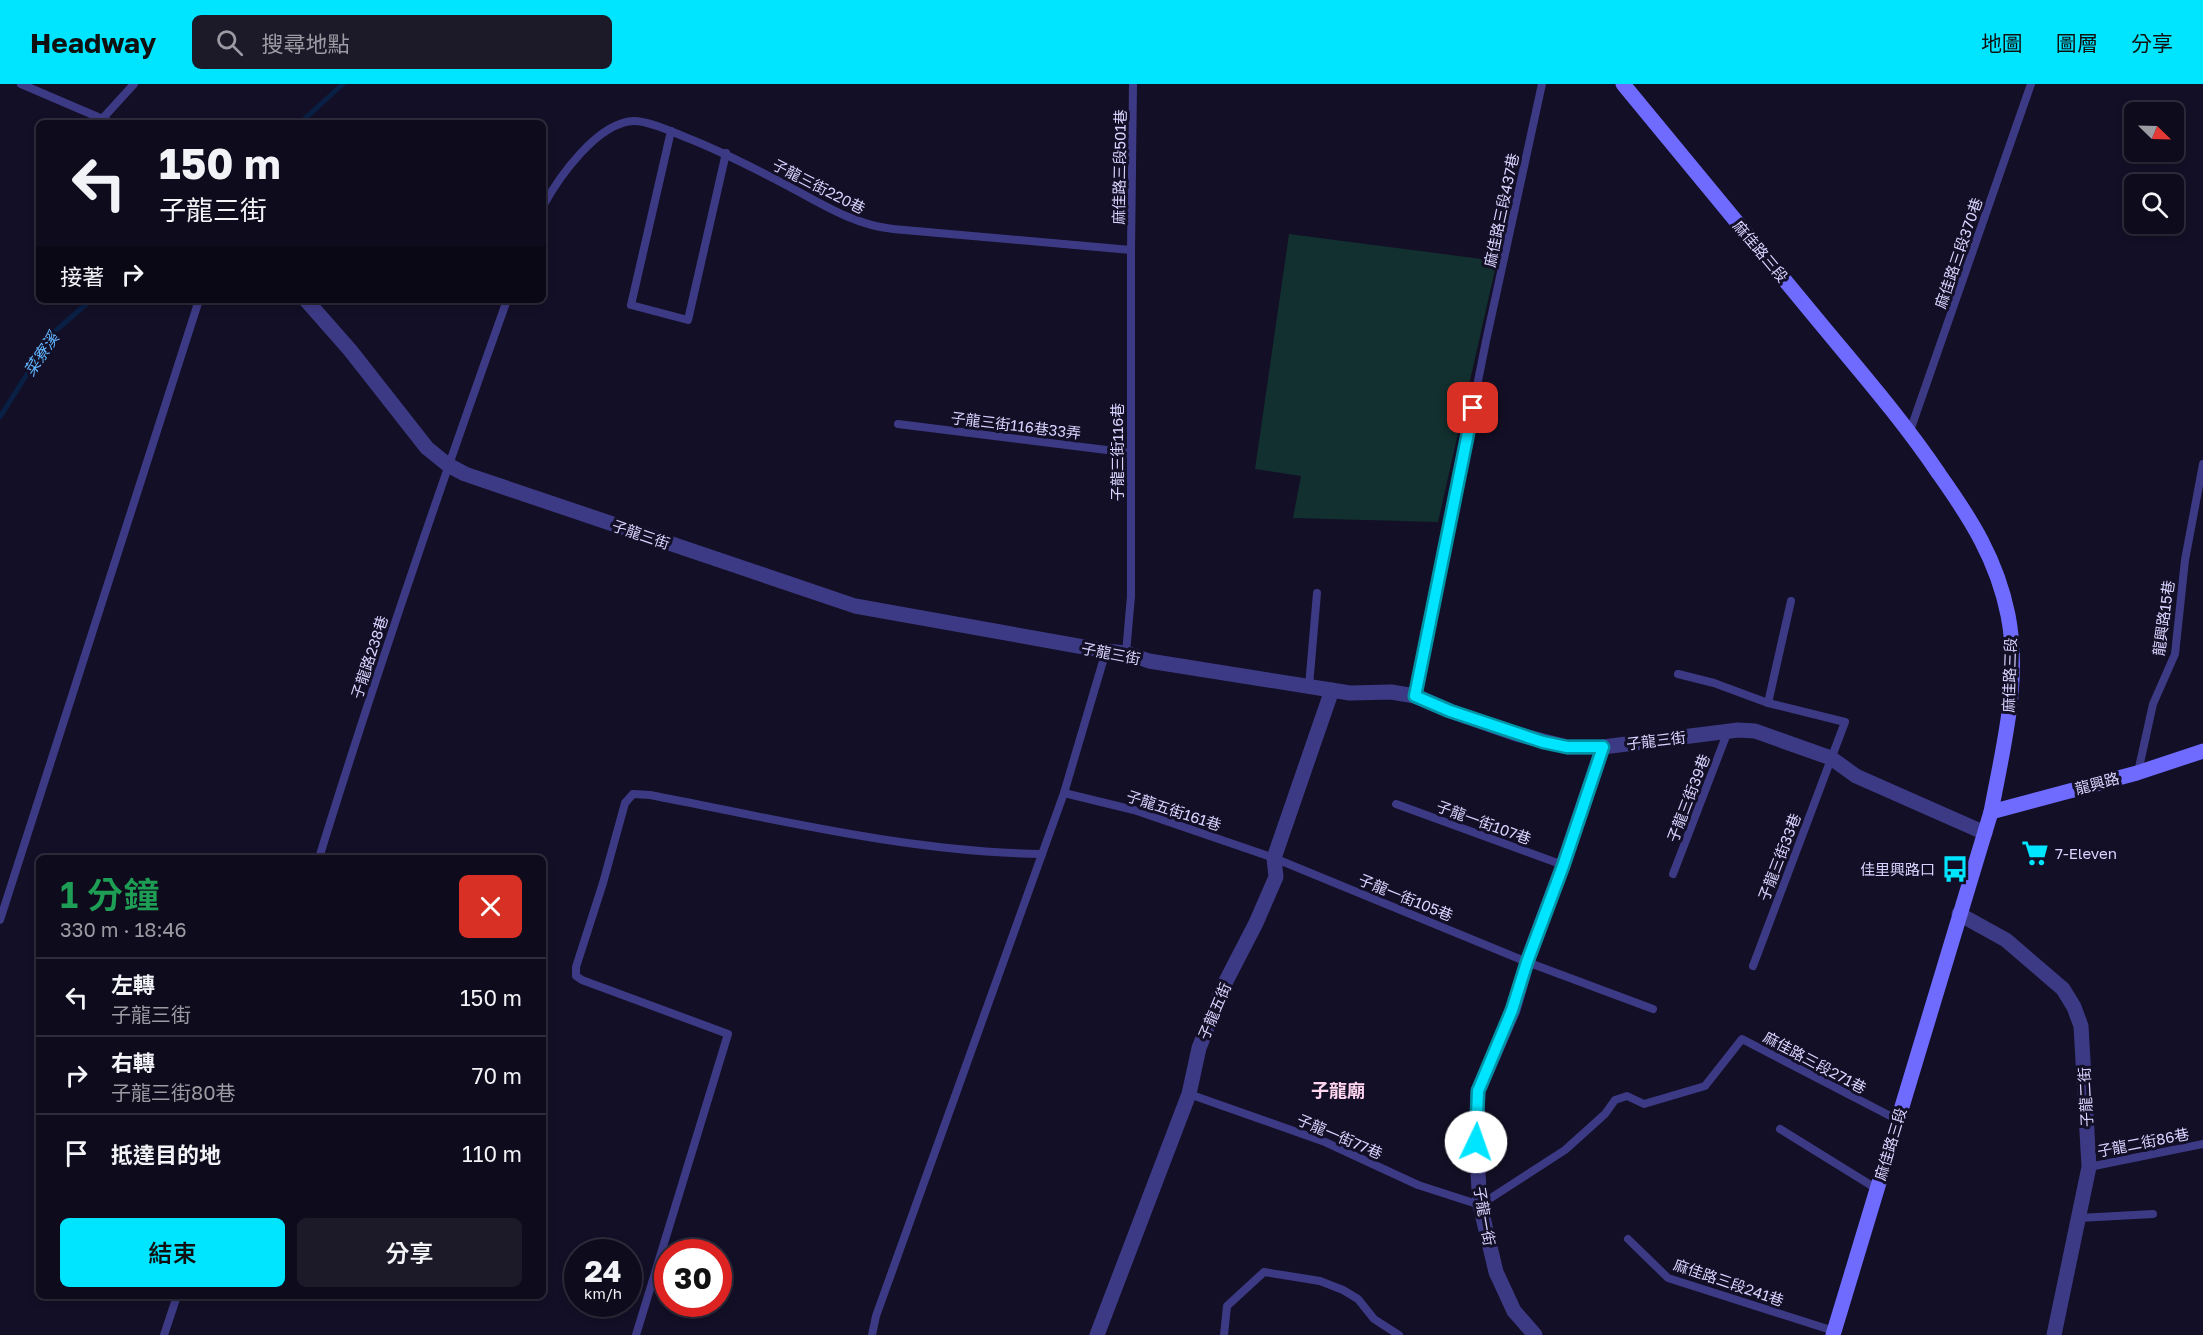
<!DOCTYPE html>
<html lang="zh-TW">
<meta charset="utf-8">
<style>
:root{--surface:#0e0b1c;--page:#1c1929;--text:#f1f3f6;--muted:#9b9ba3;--line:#2e2b3b;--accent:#00e5ff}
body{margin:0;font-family:"Golos Text","Noto Sans TC",sans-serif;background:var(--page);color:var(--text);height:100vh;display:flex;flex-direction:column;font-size:22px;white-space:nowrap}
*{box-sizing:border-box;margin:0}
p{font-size:20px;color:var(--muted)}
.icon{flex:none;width:33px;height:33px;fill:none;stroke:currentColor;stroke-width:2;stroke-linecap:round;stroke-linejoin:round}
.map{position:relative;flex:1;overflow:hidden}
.drawer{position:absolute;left:36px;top:771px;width:510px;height:444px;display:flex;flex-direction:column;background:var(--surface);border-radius:9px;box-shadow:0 3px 9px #0003,0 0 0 2px var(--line)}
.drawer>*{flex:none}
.top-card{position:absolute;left:36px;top:36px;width:510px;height:183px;border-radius:9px;box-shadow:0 3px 9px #0003,0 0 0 2px var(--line);background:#0e0b1c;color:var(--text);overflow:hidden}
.needle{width:39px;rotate:113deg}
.fabs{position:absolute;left:2124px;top:18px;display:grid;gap:12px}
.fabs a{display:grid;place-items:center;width:60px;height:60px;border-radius:9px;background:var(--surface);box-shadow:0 3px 9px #0003,0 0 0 2px var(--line);font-size:30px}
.speed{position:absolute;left:564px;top:1155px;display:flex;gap:12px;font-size:30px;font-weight:700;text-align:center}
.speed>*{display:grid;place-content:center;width:78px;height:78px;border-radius:50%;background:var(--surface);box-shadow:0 3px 9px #0003,0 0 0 2px var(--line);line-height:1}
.speed small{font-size:15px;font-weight:400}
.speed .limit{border:9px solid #d22;background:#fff;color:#111}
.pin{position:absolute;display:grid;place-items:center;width:51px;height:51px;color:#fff;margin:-26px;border-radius:12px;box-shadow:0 3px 9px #0006}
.me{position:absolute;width:66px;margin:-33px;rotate:3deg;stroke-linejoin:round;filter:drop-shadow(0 0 4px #0008)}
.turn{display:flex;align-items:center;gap:21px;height:126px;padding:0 24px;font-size:27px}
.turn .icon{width:78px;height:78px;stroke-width:2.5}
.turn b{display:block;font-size:42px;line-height:51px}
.then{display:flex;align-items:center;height:57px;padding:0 24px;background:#0003;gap:12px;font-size:22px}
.round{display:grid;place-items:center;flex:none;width:63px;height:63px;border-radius:9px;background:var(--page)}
.overview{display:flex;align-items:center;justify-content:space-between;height:102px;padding:0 24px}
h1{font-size:36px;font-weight:600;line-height:45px;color:#1e9e55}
.button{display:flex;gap:12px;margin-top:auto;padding:12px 24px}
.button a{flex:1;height:69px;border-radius:9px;background:var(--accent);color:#111;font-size:24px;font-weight:600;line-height:69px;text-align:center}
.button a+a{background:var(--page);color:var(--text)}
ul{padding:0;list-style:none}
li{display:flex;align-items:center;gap:18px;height:78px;padding:0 24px;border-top:2px solid var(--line)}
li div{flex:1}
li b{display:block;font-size:22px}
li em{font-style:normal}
header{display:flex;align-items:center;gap:36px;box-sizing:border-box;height:84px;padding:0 30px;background:var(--accent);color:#111}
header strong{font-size:28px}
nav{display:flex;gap:33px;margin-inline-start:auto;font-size:21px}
.search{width:420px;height:54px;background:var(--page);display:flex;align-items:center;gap:15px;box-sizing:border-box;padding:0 21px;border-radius:9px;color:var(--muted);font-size:22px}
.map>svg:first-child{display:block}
.grass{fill:#12302f}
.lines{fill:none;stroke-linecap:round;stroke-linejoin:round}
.stream{stroke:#0a1f44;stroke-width:5}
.lane{stroke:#3d3a85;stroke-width:8}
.street{stroke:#3d3a85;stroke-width:15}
.secondary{stroke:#6f6bff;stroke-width:15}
.route-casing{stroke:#0095a6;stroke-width:15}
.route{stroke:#00e5ff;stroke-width:10}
.labels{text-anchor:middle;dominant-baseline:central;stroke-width:6;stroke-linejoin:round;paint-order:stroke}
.street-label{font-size:15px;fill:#d9d4ff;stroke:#130f26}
.poi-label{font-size:15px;fill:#d9d4ff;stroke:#130f26;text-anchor:start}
.water-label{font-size:16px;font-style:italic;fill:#62b6ff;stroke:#130f26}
.quarter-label{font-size:18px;font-weight:bold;fill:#ffd6f0;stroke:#130f26}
</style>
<header>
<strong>Headway</strong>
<div class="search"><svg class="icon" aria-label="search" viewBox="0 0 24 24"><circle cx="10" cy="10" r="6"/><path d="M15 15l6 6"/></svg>搜尋地點</div>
<nav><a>地圖</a><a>圖層</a><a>分享</a></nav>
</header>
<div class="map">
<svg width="2203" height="1251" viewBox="0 0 2203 1251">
<rect width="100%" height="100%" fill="#130f26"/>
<!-- grass -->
<polygon class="grass" points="1289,150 1497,177 1438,438 1293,434 1301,392 1255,385"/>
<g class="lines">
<!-- stream -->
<g class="stream">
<polyline points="300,39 343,0"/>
<polyline points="0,333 53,249 91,216"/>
</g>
<!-- lane -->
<g class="lane">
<polyline points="21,0 112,39"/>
<polyline points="103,34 134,0"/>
<polyline points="671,47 631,221 688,236 726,69"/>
<path d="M543,122c16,-29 54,-83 90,-85 14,-1 40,11 52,16 36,14 69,31 103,49 34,18 66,39 105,43l238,21"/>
<polyline points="898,340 1131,369"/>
<polyline points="1910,347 2031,0"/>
<polyline points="1126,569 1131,512 1131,166 1133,0"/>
<polyline points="1678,590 1714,599 1768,619 1845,638 1753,882"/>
<polyline points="1309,602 1317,509"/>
<polyline points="1415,612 1486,257 1542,0"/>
<polyline points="1768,619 1791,517"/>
<polyline points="2138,688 2153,620 2175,570 2185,476 2203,380"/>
<polyline points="1064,709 1134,726 1274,774 1527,878 1653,925"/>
<polyline points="1396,720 1563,781"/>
<path d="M319,774c58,-188 122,-373 188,-558"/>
<polyline points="1673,790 1728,647"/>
<polyline points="0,836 199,216"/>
<polyline points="1189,1010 1325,1058 1418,1101 1480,1121 1565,1066 1605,1030 1615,1016 1627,1012 1644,1020 1705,1002 1742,955 1898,1036"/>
<polyline points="1780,1045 1877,1105"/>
<polyline points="2089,1083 2203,1060"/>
<polyline points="2079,1134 2153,1130"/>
<polyline points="1628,1155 1668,1194 1834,1247"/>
<polyline points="164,1251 177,1212"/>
<path d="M636,1251l92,-301 -146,-54 -6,-4v-9l27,-84 22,-80 8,-9 17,1c130,25 260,57 392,59"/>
<polyline points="872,1251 876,1232 1064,709 1106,567"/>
<polyline points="1224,1251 1227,1222 1264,1188 1320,1197 1343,1206 1358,1215 1374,1235 1399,1251"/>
</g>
<!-- street -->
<g class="street">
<polyline points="306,216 350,266 427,364 448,381 465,390 855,522 1106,567 1126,569 1149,577 1350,609 1391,608 1415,612 1450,627 1516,650 1567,663 1603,663 1738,646 1755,647 1831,674 1856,692 1985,749"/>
<polyline points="1959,830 2006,856 2063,905 2074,923 2081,942 2089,1083 2054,1251"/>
<polyline points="1097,1251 1189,1010 1199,964 1224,901 1256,839 1276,793 1274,774 1332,606"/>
<polyline points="1535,1251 1514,1227 1496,1188 1480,1121 1476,1058 1478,1007 1513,926 1527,878 1563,781 1603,663"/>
</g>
<!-- secondary -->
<g class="secondary">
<path d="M1623,0c64,78 129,156 193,234 42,51 86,101 123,156 32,45 58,86 69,141 13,66 -5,132 -17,197l-158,523"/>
<polyline points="1991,728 2137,689 2203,667"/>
</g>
</g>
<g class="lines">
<defs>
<polyline id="route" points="1473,324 1415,612 1450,627 1543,658 1567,663 1603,663 1563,782 1527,878 1512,926 1478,1007 1476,1058"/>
</defs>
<!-- route casing -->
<use href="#route" class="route-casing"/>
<!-- route -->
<use href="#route" class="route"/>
</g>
<!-- icons -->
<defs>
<symbol id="supermarket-bare" viewBox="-9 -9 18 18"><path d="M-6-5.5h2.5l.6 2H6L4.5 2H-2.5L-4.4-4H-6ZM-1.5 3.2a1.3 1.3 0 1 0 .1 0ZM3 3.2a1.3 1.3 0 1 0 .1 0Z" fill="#00e5ff" stroke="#130f26" stroke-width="2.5" paint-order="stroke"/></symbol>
<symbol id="bus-bare" viewBox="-9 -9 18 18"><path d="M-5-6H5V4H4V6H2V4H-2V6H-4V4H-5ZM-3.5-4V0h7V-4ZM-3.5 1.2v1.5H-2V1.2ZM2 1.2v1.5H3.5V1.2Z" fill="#00e5ff" stroke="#130f26" stroke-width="2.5" paint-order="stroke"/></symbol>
</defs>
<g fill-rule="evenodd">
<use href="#supermarket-bare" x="2016" y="750" width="38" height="38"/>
<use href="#bus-bare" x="1936" y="766" width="38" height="38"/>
</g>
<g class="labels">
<!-- street labels -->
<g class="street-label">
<text transform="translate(1119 83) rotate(-89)">麻佳路三段501巷</text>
<text transform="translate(819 102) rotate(27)">子龍三街220巷</text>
<text transform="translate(1501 126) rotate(-78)">麻佳路三段437巷</text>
<text transform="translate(1761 167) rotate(50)">麻佳路三段</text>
<text transform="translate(1958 169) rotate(-71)">麻佳路三段370巷</text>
<text transform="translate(1016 341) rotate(7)">子龍三街116巷33弄</text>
<text transform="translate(1117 368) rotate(-90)">子龍三街116巷</text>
<text transform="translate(641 450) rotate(19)">子龍三街</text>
<text transform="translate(2163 534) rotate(-82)">龍興路15巷</text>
<text transform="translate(1111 569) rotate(11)">子龍三街</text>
<text transform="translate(369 573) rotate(-72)">子龍路238巷</text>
<text transform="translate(2009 591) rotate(-88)">麻佳路三段</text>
<text transform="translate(1656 656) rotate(-7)">子龍三街</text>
<text transform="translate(2097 699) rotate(-15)">龍興路</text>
<text transform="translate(1688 714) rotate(-69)">子龍三街39巷</text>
<text transform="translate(1174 726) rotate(18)">子龍五街161巷</text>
<text transform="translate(1484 738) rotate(20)">子龍一街107巷</text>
<text transform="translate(1779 773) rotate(-69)">子龍三街33巷</text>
<text transform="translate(1406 813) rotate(22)">子龍一街105巷</text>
<text transform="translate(1214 927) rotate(-67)">子龍五街</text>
<text transform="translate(1815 978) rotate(28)">麻佳路三段271巷</text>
<text transform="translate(2085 1013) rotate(-93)">子龍二街</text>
<text transform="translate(1340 1052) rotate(23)">子龍一街77巷</text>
<text transform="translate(2143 1058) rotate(-11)">子龍二街86巷</text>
<text transform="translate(1890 1060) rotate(-73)">麻佳路三段</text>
<text transform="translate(1485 1132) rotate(80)">子龍一街</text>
<text transform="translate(1729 1198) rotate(19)">麻佳路三段241巷</text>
</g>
<!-- poi labels -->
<g class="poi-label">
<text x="2055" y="769">7-Eleven</text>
<text x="1935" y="785" text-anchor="end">佳里興路口</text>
</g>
<!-- water labels -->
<g class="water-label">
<text transform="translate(41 270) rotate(-56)">菜寮溪</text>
</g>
<!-- quarter labels -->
<g class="quarter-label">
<text x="1338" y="1006">子龍廟</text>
</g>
</g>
</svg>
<div class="fabs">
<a><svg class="needle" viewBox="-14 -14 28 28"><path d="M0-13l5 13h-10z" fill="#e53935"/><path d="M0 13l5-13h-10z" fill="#9b9ba3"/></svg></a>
<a><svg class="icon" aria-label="search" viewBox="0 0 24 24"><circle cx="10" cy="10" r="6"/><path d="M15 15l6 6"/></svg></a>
</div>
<div class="speed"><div>24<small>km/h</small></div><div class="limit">30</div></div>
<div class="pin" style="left:1473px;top:324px;background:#d93025"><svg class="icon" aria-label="arrive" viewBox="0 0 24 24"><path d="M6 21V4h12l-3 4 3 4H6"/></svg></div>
<svg class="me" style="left:1476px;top:1058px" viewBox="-20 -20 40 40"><circle r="19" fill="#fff"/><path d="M0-13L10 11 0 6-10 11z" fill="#00e5ff"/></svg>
<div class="top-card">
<div class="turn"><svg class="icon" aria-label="left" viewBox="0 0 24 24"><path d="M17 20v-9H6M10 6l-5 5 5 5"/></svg><div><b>150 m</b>子龍三街</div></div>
<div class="then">接著<svg class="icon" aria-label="right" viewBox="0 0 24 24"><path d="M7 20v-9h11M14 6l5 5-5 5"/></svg></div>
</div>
<section class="drawer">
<div class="overview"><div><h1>1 分鐘</h1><p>330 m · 18:46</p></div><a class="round" style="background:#d93025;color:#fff"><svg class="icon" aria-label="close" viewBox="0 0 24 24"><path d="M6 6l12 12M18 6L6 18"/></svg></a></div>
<ul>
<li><svg class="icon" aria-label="left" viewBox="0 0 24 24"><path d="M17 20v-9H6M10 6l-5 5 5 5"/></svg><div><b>左轉</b><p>子龍三街</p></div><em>150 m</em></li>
<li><svg class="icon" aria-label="right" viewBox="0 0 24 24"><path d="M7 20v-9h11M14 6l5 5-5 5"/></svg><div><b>右轉</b><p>子龍三街80巷</p></div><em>70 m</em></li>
<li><svg class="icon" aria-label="arrive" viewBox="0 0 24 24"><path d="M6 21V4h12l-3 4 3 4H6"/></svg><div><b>抵達目的地</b></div><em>110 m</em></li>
</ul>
<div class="button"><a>結束</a><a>分享</a></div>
</section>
</div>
